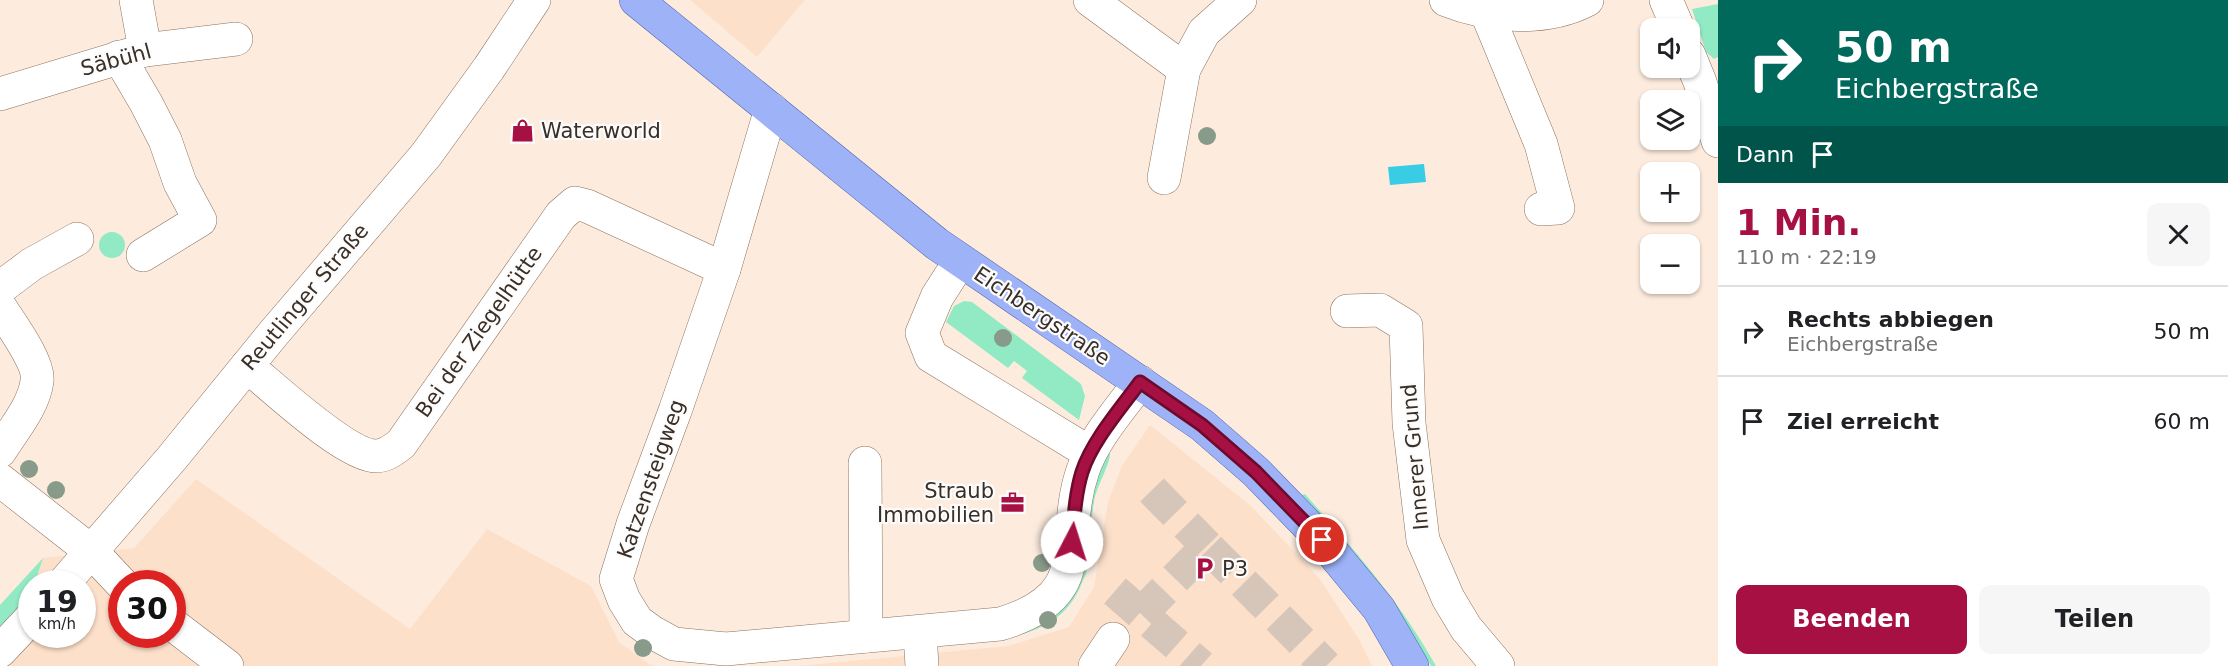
<!DOCTYPE html>
<html lang="de">
<meta charset="utf-8">
<style>
:root{--surface:#fff;--page:#f6f6f6;--text:#202124;--muted:#757577;--line:#e0e0e0;--accent:#a71043}
body{margin:0;font-family:"DejaVu Sans",sans-serif;background:var(--page);color:var(--text);height:100vh;display:flex;flex-direction:column;font-size:22px;white-space:nowrap}
*{box-sizing:border-box;margin:0}
p{font-size:20px;color:var(--muted)}
.icon{flex:none;width:33px;height:33px;fill:none;stroke:currentColor;stroke-width:2;stroke-linecap:round;stroke-linejoin:round}
.map{position:relative;flex:1;overflow:hidden}
.drawer{display:flex;flex-direction:column;background:var(--surface);width:510px}
.drawer>*{flex:none}
.banner{background:#00695c;color:#fff;overflow:hidden}
.tools{position:absolute;left:1640px;top:18px;display:grid;gap:12px}
.tools a{display:grid;place-items:center;width:60px;height:60px;border-radius:12px;background:var(--surface);box-shadow:0 2px 4px #0004;font-size:30px}
.speed{position:absolute;left:18px;top:570px;display:flex;gap:12px;font-size:30px;font-weight:700;text-align:center}
.speed>*{display:grid;place-content:center;width:78px;height:78px;border-radius:50%;background:var(--surface);box-shadow:0 2px 4px #0004;line-height:1}
.speed small{font-size:15px;font-weight:400}
.speed .limit{border:9px solid #d22;background:#fff;color:#111}
.pin{position:absolute;display:grid;place-items:center;width:51px;height:51px;color:#fff;margin:-26px;border:3px solid #fff;border-radius:50%;box-shadow:0 2px 6px #0007}
.me{position:absolute;width:66px;margin:-33px;rotate:5deg;stroke-linejoin:round;filter:drop-shadow(0 0 4px #0008)}
.turn{display:flex;align-items:center;gap:21px;height:126px;padding:0 18px;font-size:27px}
.turn .icon{width:78px;height:78px;stroke-width:2.5}
.turn b{display:block;font-size:42px;line-height:51px}
.then{display:flex;align-items:center;height:57px;padding:0 18px;background:#0003;gap:12px;font-size:22px}
.round{display:grid;place-items:center;flex:none;width:63px;height:63px;border-radius:12px;background:var(--page)}
.overview{display:flex;align-items:center;justify-content:space-between;height:102px;padding:0 18px}
h1{font-size:36px;font-weight:700;line-height:45px;color:var(--accent)}
.action{display:flex;gap:12px;margin-top:auto;padding:12px 18px}
.action a{flex:1;height:69px;border-radius:12px;background:var(--accent);color:#fff;font-size:24px;font-weight:700;line-height:69px;text-align:center}
.action a+a{background:var(--page);color:var(--text)}
ul{padding:0;list-style:none}
li{display:flex;align-items:center;gap:18px;height:90px;padding:0 18px;border-top:2px solid var(--line)}
li div{flex:1}
li b{display:block;font-size:22px}
li em{font-style:normal}
main{display:flex;flex:1;min-height:0}
.map>svg:first-child{display:block}
.built{fill:#fde0ca;fill-rule:evenodd}
.green{fill:#91eac3}
.water{fill:#38cce5}
.lines{fill:none;stroke-linecap:round;stroke-linejoin:round}
.minor-tunnel{stroke:#d6c6b9;stroke-width:33;stroke-dasharray:33 16;stroke-linecap:butt}
.minor-casing{stroke:#8b715d;stroke-width:34}
.major-casing{stroke:#5163aa;stroke-width:34}
.minor{stroke:#fff;stroke-width:33}
.major{stroke:#9eb2f7;stroke-width:33}
.tree{fill:#889a89}
.route-casing{stroke:#6d0a2c;stroke-width:15}
.route{stroke:#a71043;stroke-width:10}
.labels{text-anchor:middle;dominant-baseline:central;stroke-width:4.5;stroke-linejoin:round;paint-order:stroke}
.street-label{font-size:21px;fill:#3a2f26;stroke:#fcfcfc}
.poi-label{font-size:21px;fill:#3a2f26;stroke:#fcfcfc;text-anchor:start}
</style>
<main>
<div class="map">
<svg width="1718" height="666" viewBox="0 0 1718 666">
<rect width="100%" height="100%" fill="#fdecde"/>
<!-- built -->
<g class="built">
<polygon points="690,0 805,0 757,57"/>
<polygon points="1150,425 1251,506 1320,579 1360,641 1372,666 798,666 1008,646 1069,627 1094,587 1108,502 1122,466"/>
<path d="M196,479l214,150 77,-100 104,57 28,56 32,23 6,1h-657l17,-57 14,-20 1,45h50v-50l-47,-1 8,-25 91,-10zM122,584h50v50h-50z"/>
</g>
<!-- green -->
<g class="green">
<polygon points="1718,4 1718,57 1714,59 1706,52 1692,9"/>
<circle cx="112" cy="245" r="13"/>
<polygon points="964,301 972,302 1081,384 1085,396 1079,420 1022,378 1027,371 1014,361 1008,368 946,322 954,306"/>
<path d="M1106,451l4,3c0,11 -14,33 -16,48 -4,21 -2,43 -6,64 -1,6 -4,12 -6,17 -17,42 -51,51 -92,58l30,-12 67,-129z"/>
<path d="M1305,494c48,54 96,109 131,172h-5c-33,-63 -84,-117 -130,-171z"/>
<path d="M43,558l-8,25 -3,1c-1,13 -23,34 -32,44v-23z"/>
</g>
<!-- water -->
<polygon class="water" points="1424,164 1426,182 1390,185 1388,167"/>
<g class="lines">
<!-- minor-tunnel -->
<g class="minor-tunnel">
<polyline points="1152,490 1207,546"/>
<polyline points="1115,591 1201,666"/>
<polyline points="1141,614 1207,546 1326,666"/>
</g>
<defs>
<g id="minor">
<polyline points="136,0 145,50"/>
<polyline points="1090,0 1184,69"/>
<path d="M1446,0c43,17 99,22 141,0"/>
<polyline points="1666,0 1678,28"/>
<polyline points="1486,11 1541,144 1558,208 1541,209"/>
<polyline points="1689,55 1700,82 1718,141"/>
<polyline points="119,57 146,103 165,140 180,183 200,220 143,255"/>
<polyline points="0,94 145,50 236,39"/>
<path d="M771,109l-47,160 -49,142 -42,113 -17,55 8,21 13,21 15,11 22,12 52,5 274,-25c98,-29 58,-82 83,-154 11,-32 37,-61 57,-88"/>
<polyline points="1164,178 1184,69 1204,32 1240,0"/>
<polyline points="960,261 937,297 922,333 931,356 1090,453"/>
<polyline points="0,288 32,264 77,239"/>
<path d="M0,307c10,16 40,56 37,74 -3,25 -24,49 -37,70"/>
<polyline points="1347,311 1380,310 1406,326 1409,423 1423,540 1448,598 1466,628 1498,666"/>
<path d="M247,366c26,21 99,90 129,90 10,0 17,-6 25,-12l160,-229 14,-12 12,3 137,63"/>
<polyline points="865,463 866,636"/>
<polyline points="0,480 92,552 122,584"/>
<polyline points="63,584 172,458 273,334 426,155 489,68 534,0"/>
<polyline points="172,624 227,666"/>
<polyline points="920,632 922,666"/>
<polyline points="0,651 32,617"/>
<polyline points="1095,666 1113,639"/>
</g>
<polyline id="major" points="636,0 937,244 1202,425 1256,472 1322,540 1379,609 1412,666"/>
</defs>
<!-- minor casing -->
<use href="#minor" class="minor-casing"/>
<!-- major casing -->
<use href="#major" class="major-casing"/>
<!-- minor -->
<use href="#minor" class="minor"/>
<!-- major -->
<use href="#major" class="major"/>
</g>
<!-- trees -->
<g class="tree">
<circle cx="1207" cy="136" r="9"/>
<circle cx="1003" cy="338" r="9"/>
<circle cx="29" cy="469" r="9"/>
<circle cx="56" cy="490" r="9"/>
<circle cx="1042" cy="563" r="9"/>
<circle cx="1048" cy="620" r="9"/>
<circle cx="643" cy="648" r="9"/>
</g>
<g class="lines">
<defs>
<path id="route" d="M1072,542c2,-23 3,-47 10,-70 10,-31 39,-64 58,-90l62,43 54,47 66,68"/>
</defs>
<!-- route casing -->
<use href="#route" class="route-casing"/>
<!-- route -->
<use href="#route" class="route"/>
</g>
<!-- icons -->
<defs>
<symbol id="shop-bare" viewBox="-9 -9 18 18"><path d="M-5-2.5h2.3a2.7 3.5 0 0 1 5.4 0H5L5.5 6h-11ZM-1.5-2.5h3a1.5 2.3 0 0 0-3 0Z" fill="#a71043" stroke="#fcfcfc" stroke-width="2.5" paint-order="stroke"/></symbol>
<symbol id="office-bare" viewBox="-9 -9 18 18"><path d="M-6-3h4V-5.5h4V-3h4V5H-6ZM-1-4.5V-3h2v-1.5ZM-6 0V1H6V0Z" fill="#a71043" stroke="#fcfcfc" stroke-width="2.5" paint-order="stroke"/></symbol>
<symbol id="parking-bare" viewBox="-9 -9 18 18"><path d="M-3.5-5.5H1a3.5 3.5 0 0 1 0 7H-1V5.5H-3.5ZM-1-3.4V-.6H.8a1.4 1.4 0 0 0 0-2.8Z" fill="#a71043" stroke="#fcfcfc" stroke-width="2.5" paint-order="stroke"/></symbol>
</defs>
<g fill-rule="evenodd">
<use href="#shop-bare" x="506" y="114" width="33" height="33"/>
<use href="#office-bare" x="996" y="486" width="33" height="33"/>
<use href="#parking-bare" x="1188" y="552" width="33" height="33"/>
</g>
<g class="labels">
<!-- street labels -->
<g class="street-label">
<text transform="translate(116 60) rotate(-15)">Säbühl</text>
<text transform="translate(305 297) rotate(-50)">Reutlinger Straße</text>
<text transform="translate(1042 316) rotate(34)">Eichbergstraße</text>
<text transform="translate(479 332) rotate(-55)">Bei der Ziegelhütte</text>
<text transform="translate(1415 457) rotate(-95)">Innerer Grund</text>
<text transform="translate(651 479) rotate(-71)">Katzensteigweg</text>
</g>
<!-- poi labels -->
<g class="poi-label">
<text x="541" y="131">Waterworld</text>
<text x="994" y="491" text-anchor="end">Straub<tspan x="994" dy="24">Immobilien</tspan></text>
<text x="1222" y="569">P3</text>
</g>
</g>
</svg>
<div class="tools">
<a><svg class="icon" aria-label="sound" viewBox="0 0 24 24"><path d="M4 9h4l5-4v14l-5-4H4zM17 9q2 3 0 6"/></svg></a>
<a><svg class="icon" aria-label="layers" viewBox="0 0 24 24"><path d="M12 4l9 5-9 5-9-5zM3 14l9 5 9-5"/></svg></a>
<a>+</a>
<a>−</a>
</div>
<div class="speed"><div>19<small>km/h</small></div><div class="limit">30</div></div>
<div class="pin" style="left:1322px;top:540px;background:#d93025"><svg class="icon" aria-label="arrive" viewBox="0 0 24 24"><path d="M6 21V4h12l-3 4 3 4H6"/></svg></div>
<svg class="me" style="left:1072px;top:542px" viewBox="-20 -20 40 40"><circle r="19" fill="#fff"/><path d="M0-13L10 11 0 6-10 11z" fill="#a71043"/></svg>
</div>
<section class="drawer">
<div class="banner">
<div class="turn"><svg class="icon" aria-label="right" viewBox="0 0 24 24"><path d="M7 20v-9h11M14 6l5 5-5 5"/></svg><div><b>50 m</b>Eichbergstraße</div></div>
<div class="then">Dann<svg class="icon" aria-label="arrive" viewBox="0 0 24 24"><path d="M6 21V4h12l-3 4 3 4H6"/></svg></div>
</div>
<div class="overview"><div><h1>1 Min.</h1><p>110 m · 22:19</p></div><a class="round"><svg class="icon" aria-label="close" viewBox="0 0 24 24"><path d="M6 6l12 12M18 6L6 18"/></svg></a></div>
<ul>
<li><svg class="icon" aria-label="right" viewBox="0 0 24 24"><path d="M7 20v-9h11M14 6l5 5-5 5"/></svg><div><b>Rechts abbiegen</b><p>Eichbergstraße</p></div><em>50 m</em></li>
<li><svg class="icon" aria-label="arrive" viewBox="0 0 24 24"><path d="M6 21V4h12l-3 4 3 4H6"/></svg><div><b>Ziel erreicht</b></div><em>60 m</em></li>
</ul>
<div class="action"><a>Beenden</a><a>Teilen</a></div>
</section>
</main>
